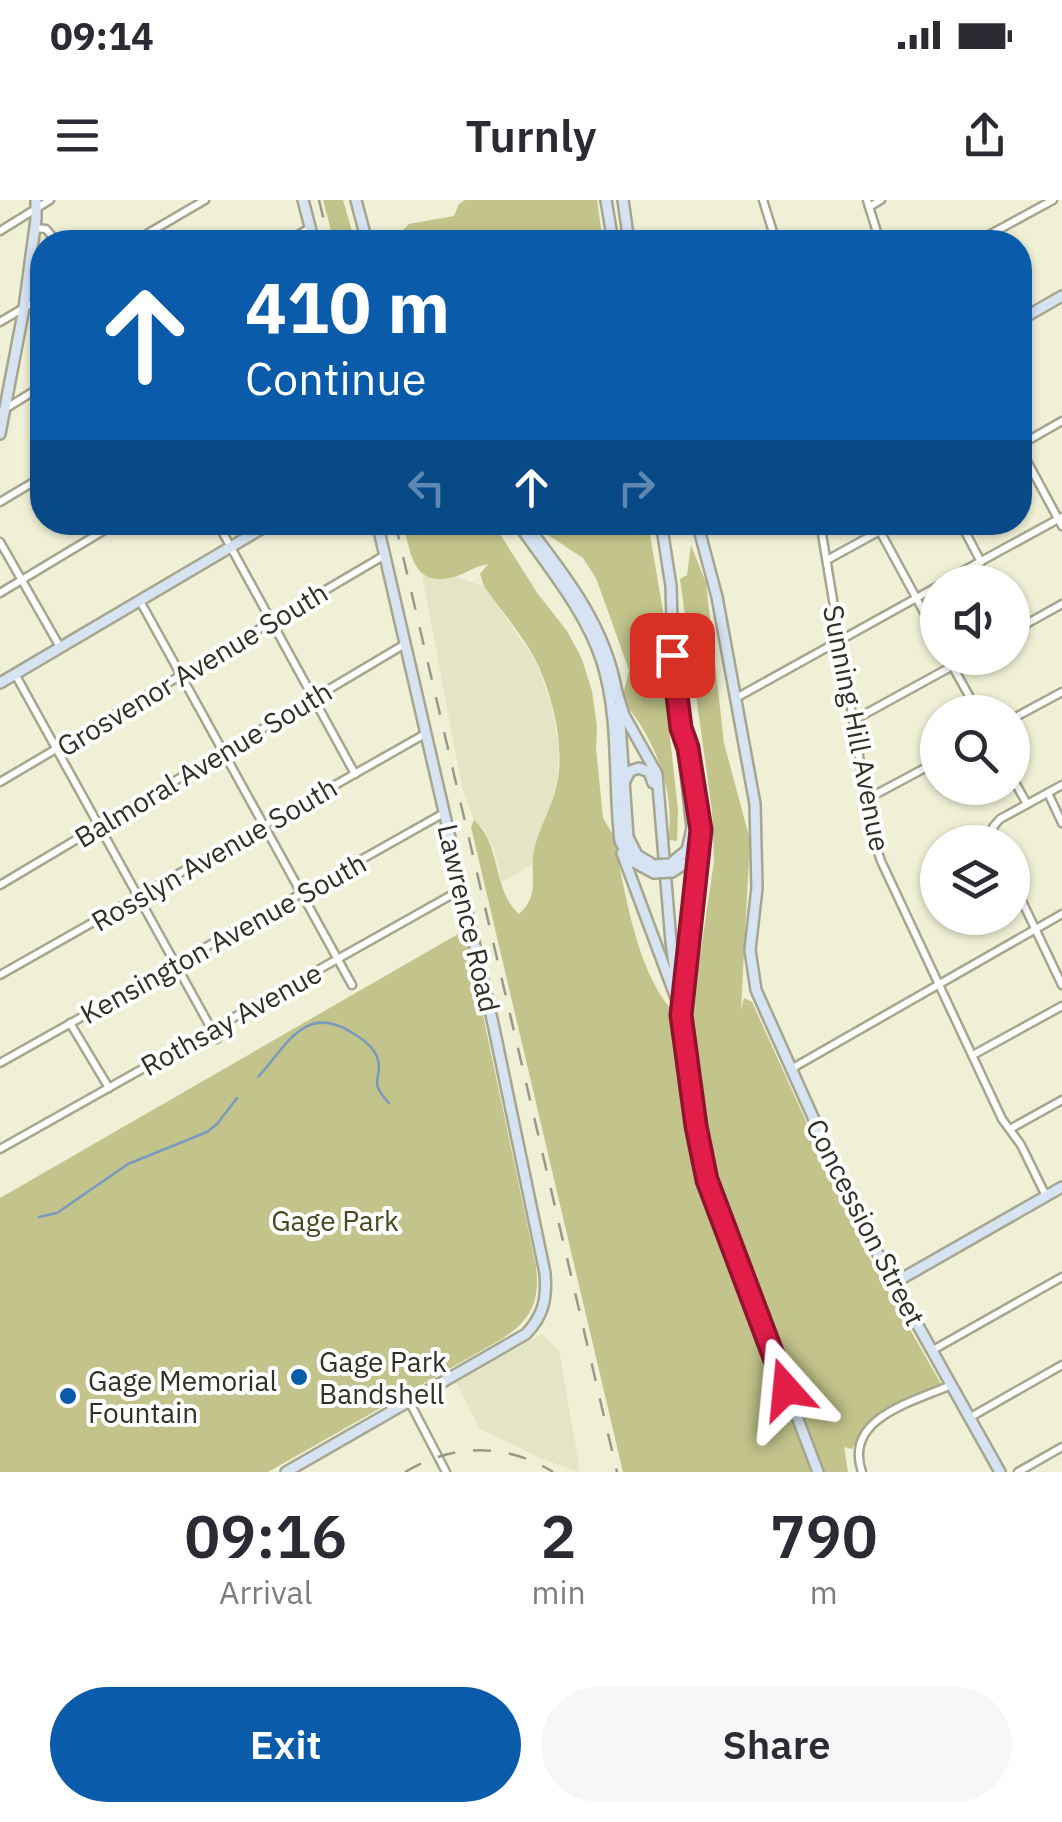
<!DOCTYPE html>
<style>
:root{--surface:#fff;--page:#f7f7f7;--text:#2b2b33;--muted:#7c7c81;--accent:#0a5caa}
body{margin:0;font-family:"IBM Plex Sans",sans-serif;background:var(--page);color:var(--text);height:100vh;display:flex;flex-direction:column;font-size:38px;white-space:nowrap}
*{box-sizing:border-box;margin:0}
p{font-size:32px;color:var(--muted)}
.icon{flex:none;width:55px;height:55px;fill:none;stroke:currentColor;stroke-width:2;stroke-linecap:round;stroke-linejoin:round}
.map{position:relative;height:1272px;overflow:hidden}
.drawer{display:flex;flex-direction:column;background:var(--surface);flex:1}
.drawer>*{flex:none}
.hud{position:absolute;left:30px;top:30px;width:1002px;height:305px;border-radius:40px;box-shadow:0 2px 8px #0004;background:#0a5caa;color:#fff;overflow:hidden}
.buttons{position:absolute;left:920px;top:365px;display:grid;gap:20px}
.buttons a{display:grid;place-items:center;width:110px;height:110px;border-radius:50%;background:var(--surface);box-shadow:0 2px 8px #0004;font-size:50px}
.pin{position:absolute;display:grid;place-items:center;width:85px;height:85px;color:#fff;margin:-42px;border-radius:20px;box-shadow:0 5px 15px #0006}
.me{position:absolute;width:110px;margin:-55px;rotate:342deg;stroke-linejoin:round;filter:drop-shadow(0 0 8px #0008)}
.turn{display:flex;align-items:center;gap:35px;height:210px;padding:0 50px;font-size:45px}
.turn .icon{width:130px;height:130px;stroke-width:2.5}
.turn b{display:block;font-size:70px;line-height:85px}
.lanes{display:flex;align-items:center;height:95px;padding:0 50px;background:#0003;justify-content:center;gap:50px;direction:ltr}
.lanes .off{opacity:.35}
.eta{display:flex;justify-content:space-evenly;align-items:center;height:170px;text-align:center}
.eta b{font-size:60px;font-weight:600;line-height:70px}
.primary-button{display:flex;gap:20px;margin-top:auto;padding:20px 50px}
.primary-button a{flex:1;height:115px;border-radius:60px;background:var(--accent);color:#fff;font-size:40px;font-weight:600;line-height:115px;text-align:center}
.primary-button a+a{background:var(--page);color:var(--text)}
.status{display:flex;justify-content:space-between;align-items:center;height:70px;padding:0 50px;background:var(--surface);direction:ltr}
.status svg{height:28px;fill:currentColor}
header{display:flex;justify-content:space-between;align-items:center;height:130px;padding:0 50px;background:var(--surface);font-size:45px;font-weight:600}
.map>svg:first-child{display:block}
.built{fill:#e3e5c4}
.green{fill:#c2c48b}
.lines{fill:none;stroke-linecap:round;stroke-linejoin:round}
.stream{stroke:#7999be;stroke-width:2.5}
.street-casing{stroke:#a5a68d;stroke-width:11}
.secondary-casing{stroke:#a5a68d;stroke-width:14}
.street{stroke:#fff;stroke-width:6}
.secondary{stroke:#d6e3f3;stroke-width:9}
.rail{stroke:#989987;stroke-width:2.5;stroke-dasharray:18 18;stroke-linecap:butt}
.secondary-bridge-casing{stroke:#a5a68d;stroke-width:14;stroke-linecap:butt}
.secondary-bridge{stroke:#d6e3f3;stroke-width:9}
.route-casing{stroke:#92132f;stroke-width:25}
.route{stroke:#e11d48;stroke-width:18}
.poi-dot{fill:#0a5caa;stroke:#fff;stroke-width:4}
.labels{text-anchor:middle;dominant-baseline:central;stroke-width:8;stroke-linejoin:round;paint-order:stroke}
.street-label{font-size:28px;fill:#303127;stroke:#fff}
.park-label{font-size:28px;fill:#484821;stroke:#fff}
.poi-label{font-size:28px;fill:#303127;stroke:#fff;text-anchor:start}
</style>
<div class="status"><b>09:14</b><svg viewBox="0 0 49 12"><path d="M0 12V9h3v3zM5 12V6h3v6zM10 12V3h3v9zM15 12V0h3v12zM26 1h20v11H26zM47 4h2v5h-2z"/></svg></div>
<header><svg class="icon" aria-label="menu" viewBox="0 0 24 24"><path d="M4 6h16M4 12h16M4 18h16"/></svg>Turnly<svg class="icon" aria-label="share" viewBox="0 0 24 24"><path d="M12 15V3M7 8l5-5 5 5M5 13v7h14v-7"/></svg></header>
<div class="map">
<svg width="1062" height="1272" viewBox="0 0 1062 1272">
<rect width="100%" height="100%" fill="#eff0d6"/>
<!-- built -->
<g class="built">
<polygon points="422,374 434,378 455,377 484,386 536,462 551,504 559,547 557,584 531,665 502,682 494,650 485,630 474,620 462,588"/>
<polygon points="542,1134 559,1150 580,1272 542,1259 480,1229 456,1182"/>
</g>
<!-- green -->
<g class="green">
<polygon points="323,0 343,0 355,42 334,42"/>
<polygon points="465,0 597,0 603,42 391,42 409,24 454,16 459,4"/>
<path d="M403,323h44l6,7v-7h40l45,71 29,37 15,28 10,32 5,36 -1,21 7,70 10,17c12,54 22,131 57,173l17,-6 4,-23 8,-16 15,-102 -2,-50 -32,-232 7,-4 4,-30 15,38 18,160 26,97 -9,170 3,-12 8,4 111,245 78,137c-42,19 -65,22 -89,65l-8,-2 4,25h-225l-152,-645 3,-7c28,25 18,70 45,94 22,-19 10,-39 15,-64 5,-22 18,-43 23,-66 8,-37 -4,-87 -20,-121 -13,-27 -36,-52 -53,-77l-4,-12 8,-10c-12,2 -20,8 -31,12 -44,14 -46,-22 -54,-53z"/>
<path d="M541,323h107l15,88 -1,54 16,145 -1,31 -9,-1c8,-50 -14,-103 -46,-140l7,-30 -33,-92 -13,-20 -35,-23z"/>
<path d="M465,730l71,336c4,35 -4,53 -34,73l-234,133h-268v-274z"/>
</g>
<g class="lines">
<!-- stream -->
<g class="stream">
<path d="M258,877c28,-30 46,-74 93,-45 10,6 24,15 27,28 5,19 -11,20 11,43"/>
<polyline points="39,1017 57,1013 128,964 207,932 217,924 237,898"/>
</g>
<defs>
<g id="street">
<polyline points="763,0 776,42"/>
<polyline points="867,0 880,42"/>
<polyline points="869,7 881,0"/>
<polyline points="35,28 46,29 57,42"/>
<polyline points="0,31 50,0"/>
<polyline points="133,42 205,0"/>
<polyline points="285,42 310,28"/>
<polyline points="976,42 1053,0"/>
<polyline points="0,122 42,97"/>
<polyline points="5,209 42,186"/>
<polyline points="1020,245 1062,221"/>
<polyline points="1020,248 1062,326"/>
<polyline points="0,302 42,277"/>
<polyline points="217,322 355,574"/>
<polyline points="820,322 872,634 881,661 1002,919 1021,945 1046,996"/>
<polyline points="875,322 938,438"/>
<polyline points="960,322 981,362"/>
<polyline points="0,342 60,447"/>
<polyline points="827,360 896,322"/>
<polyline points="943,382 1062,317"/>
<polyline points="0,393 118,322"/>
<polyline points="140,401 352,785"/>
<polyline points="1012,432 1062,404"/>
<polyline points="948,458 978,512"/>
<polyline points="15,474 217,839"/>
<polyline points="736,498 938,386"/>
<polyline points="1012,519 1062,492"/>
<polyline points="854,520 967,458"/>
<polyline points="1012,577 1027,604"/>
<polyline points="0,582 385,355"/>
<polyline points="1048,593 1062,623"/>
<polyline points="867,599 938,561"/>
<polyline points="995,642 993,627 1000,619 1062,585"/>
<polyline points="1012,680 1062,785"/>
<polyline points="0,685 405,444"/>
<polyline points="0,775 425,534"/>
<polyline points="70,823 109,888"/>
<polyline points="973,855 1062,806"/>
<polyline points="0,863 444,613"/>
<polyline points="791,869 1062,714"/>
<polyline points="1010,929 1062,900"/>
<polyline points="0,949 462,689"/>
<polyline points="933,1150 1062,1077"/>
<polyline points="409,1201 446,1272"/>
<polyline points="969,1218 1062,1165"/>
<path d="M862,1272c-19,-54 51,-70 89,-87"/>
<polyline points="1018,1272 1062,1247"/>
</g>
<g id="secondary">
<polyline points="303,0 314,42"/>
<polyline points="356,0 367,42"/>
<polyline points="606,0 613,42"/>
<polyline points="623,0 629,42"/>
<polyline points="1020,120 1062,96"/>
<polyline points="0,234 24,108 36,19 36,0"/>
<path d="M517,322c30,44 69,89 85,140 18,57 11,121 18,179l10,19 24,13"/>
<path d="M524,322c41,53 82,104 93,171"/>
<polyline points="661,322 671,386 673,455 692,628 687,650 670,664"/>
<polyline points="697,322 717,397 755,604 757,688 750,750 756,790 860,1022 1000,1272"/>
<polyline points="0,483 273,322"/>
<polyline points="617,492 624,515 657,574 671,742 696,926 707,980 818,1272"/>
<polyline points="619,509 628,637 637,655 654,665"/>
<polyline points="684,535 699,618"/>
<polyline points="625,581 630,571 639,568 649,572 653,583"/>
<polyline points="622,653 676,798"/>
<polyline points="672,672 689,661 698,648"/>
<polyline points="684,793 701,646 699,615"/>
<polyline points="894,1083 1062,987"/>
<path d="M286,1272l240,-138c18,-19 21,-36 19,-61l-51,-245 -117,-506"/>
</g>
</defs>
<!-- street casing -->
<use href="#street" class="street-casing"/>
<!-- secondary casing -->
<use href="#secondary" class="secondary-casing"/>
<!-- street -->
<use href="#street" class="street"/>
<!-- secondary -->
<use href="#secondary" class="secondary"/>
<!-- rail -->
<g class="rail">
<polyline points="319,0 329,42"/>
<polyline points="395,322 617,1272"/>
<path d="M405,1272c47,-28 100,-30 148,0"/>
</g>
<defs>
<g id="secondary-bridge">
<polyline points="654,665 670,664"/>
<polyline points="654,673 672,672"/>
</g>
</defs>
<!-- secondary-bridge casing -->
<use href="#secondary-bridge" class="secondary-bridge-casing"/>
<!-- secondary-bridge -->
<use href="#secondary-bridge" class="secondary-bridge"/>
</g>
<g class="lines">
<defs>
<polyline id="route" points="672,455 681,528 688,548 701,630 681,815 696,926 707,980 786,1189"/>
</defs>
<!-- route casing -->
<use href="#route" class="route-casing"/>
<!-- route -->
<use href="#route" class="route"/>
</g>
<!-- markers -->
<g class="poi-dot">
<circle cx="299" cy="1177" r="10"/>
<circle cx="68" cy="1196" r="10"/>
</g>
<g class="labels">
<!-- street labels -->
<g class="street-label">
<text transform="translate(192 469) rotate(-31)">Grosvenor Avenue South</text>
<text transform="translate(857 528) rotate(79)">Sunning Hill Avenue</text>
<text transform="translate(203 564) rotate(-31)">Balmoral Avenue South</text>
<text transform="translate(214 654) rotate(-30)">Rosslyn Avenue South</text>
<text transform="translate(469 718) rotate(77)">Lawrence Road</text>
<text transform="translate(223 738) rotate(-29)">Kensington Avenue South</text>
<text transform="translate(231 819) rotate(-29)">Rothsay Avenue</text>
<text transform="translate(866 1022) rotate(63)">Concession Street</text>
</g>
<!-- park labels -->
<g class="park-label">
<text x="335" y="1020">Gage Park</text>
</g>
<!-- poi labels -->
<g class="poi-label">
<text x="319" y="1161">Gage Park<tspan x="319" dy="32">Bandshell</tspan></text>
<text x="88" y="1180">Gage Memorial<tspan x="88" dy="32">Fountain</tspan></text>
</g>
</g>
</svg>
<div class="buttons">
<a><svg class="icon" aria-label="sound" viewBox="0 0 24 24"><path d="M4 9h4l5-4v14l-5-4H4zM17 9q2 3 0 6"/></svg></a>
<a><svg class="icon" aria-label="search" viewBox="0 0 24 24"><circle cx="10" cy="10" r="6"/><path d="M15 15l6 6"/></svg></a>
<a><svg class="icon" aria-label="layers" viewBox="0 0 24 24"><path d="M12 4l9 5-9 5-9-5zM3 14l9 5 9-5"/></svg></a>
</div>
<div class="pin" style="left:672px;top:455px;background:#d93025"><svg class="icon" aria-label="arrive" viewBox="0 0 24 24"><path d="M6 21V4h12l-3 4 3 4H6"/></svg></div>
<svg class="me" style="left:786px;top:1189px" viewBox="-20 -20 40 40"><path d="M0-17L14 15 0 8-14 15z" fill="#e11d48" stroke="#fff" stroke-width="4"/></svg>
<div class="hud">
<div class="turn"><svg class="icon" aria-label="ahead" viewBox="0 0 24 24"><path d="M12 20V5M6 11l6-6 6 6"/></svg><div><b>410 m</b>Continue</div></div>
<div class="lanes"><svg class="icon off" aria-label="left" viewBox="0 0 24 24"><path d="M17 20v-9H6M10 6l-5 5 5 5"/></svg><svg class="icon" aria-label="ahead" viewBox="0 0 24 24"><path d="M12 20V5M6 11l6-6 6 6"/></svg><svg class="icon off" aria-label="right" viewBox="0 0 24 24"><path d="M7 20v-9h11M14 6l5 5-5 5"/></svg></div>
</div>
</div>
<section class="drawer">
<div class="eta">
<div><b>09:16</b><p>Arrival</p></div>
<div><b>2</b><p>min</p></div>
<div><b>790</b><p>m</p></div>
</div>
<div class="primary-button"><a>Exit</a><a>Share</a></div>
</section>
